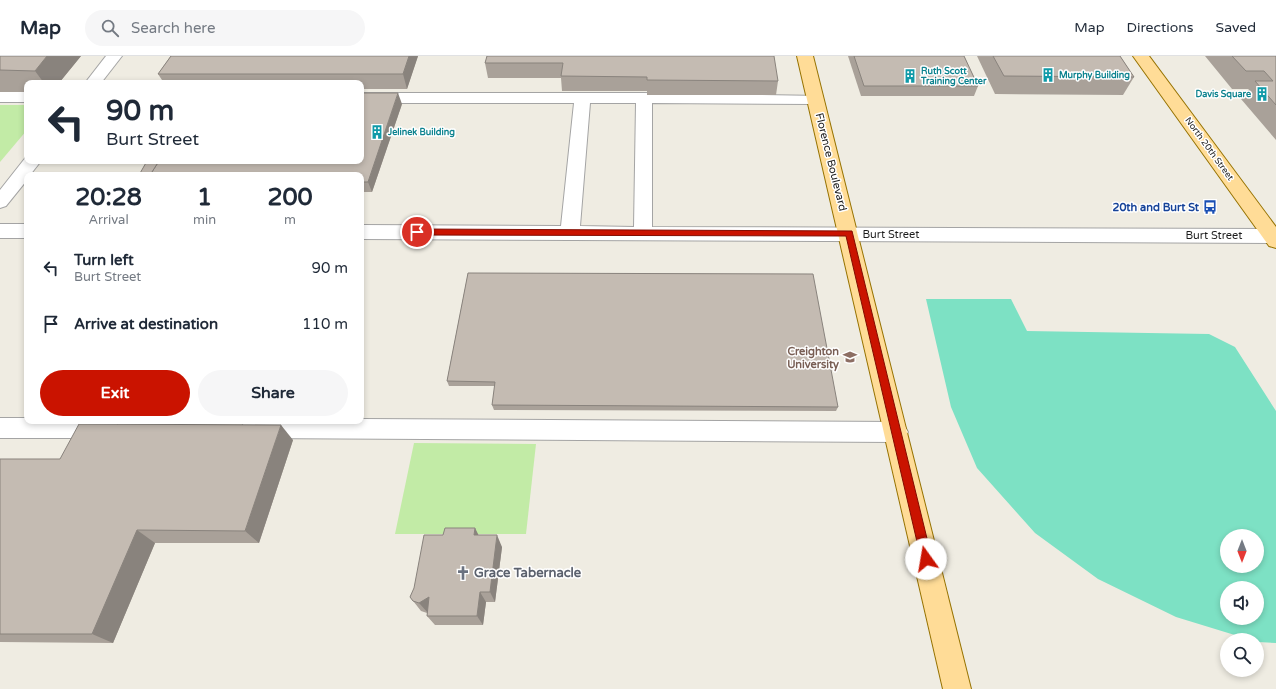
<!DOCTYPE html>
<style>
:root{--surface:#fff;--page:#f6f6f7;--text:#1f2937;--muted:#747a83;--line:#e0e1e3;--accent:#ca1300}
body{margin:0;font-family:"Varela Round",sans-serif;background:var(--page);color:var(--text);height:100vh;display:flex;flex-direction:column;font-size:15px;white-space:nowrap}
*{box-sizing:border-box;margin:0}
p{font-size:13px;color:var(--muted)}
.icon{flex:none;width:22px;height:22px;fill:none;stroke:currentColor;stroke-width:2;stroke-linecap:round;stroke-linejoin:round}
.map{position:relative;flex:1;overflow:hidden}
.panel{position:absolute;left:24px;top:116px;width:340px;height:252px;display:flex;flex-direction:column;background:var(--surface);border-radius:8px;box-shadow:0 2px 6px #0003}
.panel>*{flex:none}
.banner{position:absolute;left:24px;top:24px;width:340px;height:84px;border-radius:8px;box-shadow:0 2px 6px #0003;background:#fff;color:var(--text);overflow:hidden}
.needle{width:26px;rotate:180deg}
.controls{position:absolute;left:1220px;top:473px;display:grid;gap:8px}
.controls a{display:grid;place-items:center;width:44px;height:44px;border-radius:50%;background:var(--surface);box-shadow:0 2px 6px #0003;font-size:20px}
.pin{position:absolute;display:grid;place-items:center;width:34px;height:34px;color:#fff;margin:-17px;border:2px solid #fff;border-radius:50%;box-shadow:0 1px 4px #0007}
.me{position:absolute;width:44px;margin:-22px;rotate:347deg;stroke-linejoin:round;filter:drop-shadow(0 0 3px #0008)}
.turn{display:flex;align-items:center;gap:14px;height:84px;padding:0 16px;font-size:18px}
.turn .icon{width:52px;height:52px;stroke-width:2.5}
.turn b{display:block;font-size:28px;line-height:34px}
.eta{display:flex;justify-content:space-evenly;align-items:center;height:68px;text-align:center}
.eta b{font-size:24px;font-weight:700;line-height:28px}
.button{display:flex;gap:8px;margin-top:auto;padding:8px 16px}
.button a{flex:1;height:46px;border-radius:24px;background:var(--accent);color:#fff;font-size:16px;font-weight:700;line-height:46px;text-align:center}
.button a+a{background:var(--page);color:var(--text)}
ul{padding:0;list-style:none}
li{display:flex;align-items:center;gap:12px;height:56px;padding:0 16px}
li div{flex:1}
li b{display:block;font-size:15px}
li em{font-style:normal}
header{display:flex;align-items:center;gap:24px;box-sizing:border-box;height:56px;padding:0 20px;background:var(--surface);border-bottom:1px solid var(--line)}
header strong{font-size:19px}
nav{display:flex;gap:22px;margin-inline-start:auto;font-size:14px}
.search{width:280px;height:36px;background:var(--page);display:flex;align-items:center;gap:10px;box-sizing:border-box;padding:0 14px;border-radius:22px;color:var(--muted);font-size:15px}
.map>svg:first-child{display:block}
.grass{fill:#c2eba6}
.pitch{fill:#7de1c4;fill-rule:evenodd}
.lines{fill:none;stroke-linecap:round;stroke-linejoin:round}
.minor-casing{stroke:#a4a4a4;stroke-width:2}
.major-casing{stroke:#967200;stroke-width:2}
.minor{fill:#fff;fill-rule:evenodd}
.major{fill:#ffdc97;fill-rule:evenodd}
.wall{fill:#a9a199}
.shaded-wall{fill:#89837d}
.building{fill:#c4bbb2;stroke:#89837d}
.route{fill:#ca1300;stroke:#830c00}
.labels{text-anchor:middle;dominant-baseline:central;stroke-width:3;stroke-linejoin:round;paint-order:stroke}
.far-culture-label{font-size:9px;font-weight:bold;fill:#0d838f;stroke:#fff;text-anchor:start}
.far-street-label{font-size:9px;fill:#1d1d1d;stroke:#fff}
.street-label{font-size:11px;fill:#1d1d1d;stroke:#fff}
.transit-label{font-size:11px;font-weight:bold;fill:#164399;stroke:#fff;text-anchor:end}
.education-label{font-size:11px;font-weight:bold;fill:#785e54;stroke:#fff;text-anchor:end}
.near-worship-label{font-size:13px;font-weight:bold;fill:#5b616d;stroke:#fff;text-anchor:start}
</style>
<header>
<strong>Map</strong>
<div class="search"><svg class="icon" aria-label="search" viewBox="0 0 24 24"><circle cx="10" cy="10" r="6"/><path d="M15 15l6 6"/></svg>Search here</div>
<nav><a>Map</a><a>Directions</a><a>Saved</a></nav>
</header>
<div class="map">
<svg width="1276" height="633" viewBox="0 0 1276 633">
<rect width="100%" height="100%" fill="#efece2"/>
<!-- grass -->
<g class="grass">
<polygon points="0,49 27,49 27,74 0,106"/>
<polygon points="414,387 536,388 526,478 395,478"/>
</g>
<!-- pitch -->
<path class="pitch" d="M926,243h85l16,32 182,3 26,13 41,64v232l-18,-1 -1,-2h-6l-75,-23 -78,-38 -63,-46 -58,-65 -26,-61zM1227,480h30v30h-30zM1227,532h30v30h-30z"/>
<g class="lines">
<defs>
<g id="minor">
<polygon points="106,0 122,0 101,27 85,27"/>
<rect x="0" y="36" width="27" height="10"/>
<path d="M361,37h283l177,3 2,3 -2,3 -6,2 -163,-1v124l624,2v14l-915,-4v-14l200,1 13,-123h-213zM590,47h46l-2,124 -54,-1z"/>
<polygon points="26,101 27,105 41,105 30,119 27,119 27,124 6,150 0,152 0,134"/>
<rect x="0" y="168" width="27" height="14"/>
<polygon points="0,362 27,362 27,365 115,365 119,372 115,379 107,382 0,382"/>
<polygon points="361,363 896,366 904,369 908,376 904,383 896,386 253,382 245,379 241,372 245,365 361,365"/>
</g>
<g id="major">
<polygon points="797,0 813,0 971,633 943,633"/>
<polygon points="1133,0 1149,0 1276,171 1276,192 1269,190"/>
</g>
</defs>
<!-- minor casing -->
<use href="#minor" class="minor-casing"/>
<!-- major casing -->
<use href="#major" class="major-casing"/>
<!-- minor -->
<use href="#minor" class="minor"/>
<!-- major -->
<use href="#major" class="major"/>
</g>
<!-- wall -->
<g class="wall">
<polygon points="0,0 81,0 59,27 27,27 27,36 0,36"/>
<polygon points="170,0 418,0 407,33 361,33 361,27 164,27 158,18 170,1"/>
<polygon points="487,0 778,25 776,39 647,39 647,35 562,35 561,22 488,22 485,7"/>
<polygon points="848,0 964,0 978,30 974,40 861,40"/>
<polygon points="977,0 1120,0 1134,21 1123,39 995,38"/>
<polygon points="1205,0 1276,0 1276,84 1241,43 1249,33 1232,33"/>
<polygon points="402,48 372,136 361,136 361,119"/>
<polygon points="468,217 838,351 836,355 494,354 492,349 495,330 449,330 447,325"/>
<polygon points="293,384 259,487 155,487 113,587 0,586 0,403 60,403"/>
<polygon points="475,472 478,479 502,491 495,546 486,546 483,569 435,569 427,560 427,557 421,555 410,541 443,479"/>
</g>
<!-- shaded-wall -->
<g class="shaded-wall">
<polygon points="47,0 81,0 59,27 44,27 35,15"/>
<polygon points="409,0 418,0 407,33 403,18"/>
<polygon points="398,37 402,48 372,136 368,126"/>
<polygon points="281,369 293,384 259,487 245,475"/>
<polygon points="475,472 481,484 474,479"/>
<polygon points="137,474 155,487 113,587 92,578"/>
<polygon points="497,479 502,491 495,546 490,536"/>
<polygon points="480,536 486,546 483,569 477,560"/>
<polygon points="429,541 428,557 419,547"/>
</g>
<!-- building -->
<g class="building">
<polygon points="0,0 47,0 35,15 0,14"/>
<polygon points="171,0 409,0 403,18 158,18"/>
<polygon points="487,0 774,0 778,25 647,24 647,21 561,20 563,7 485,7"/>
<polygon points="854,0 964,0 978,30 864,30"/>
<polygon points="993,0 1120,0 1134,21 1004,20"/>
<polygon points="1232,0 1276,0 1276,49 1255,25 1273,25 1264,15 1246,15"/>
<polygon points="361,37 398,37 368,126 361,126 361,119 150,119 159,105 361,105"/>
<polygon points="147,105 159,105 150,119 139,119"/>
<polygon points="468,217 813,218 838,351 492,349 495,326 447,325"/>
<polygon points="79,368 281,369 245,475 137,474 92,578 0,578 0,403 60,403"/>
<polygon points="445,472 475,472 474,479 497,479 490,536 480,536 477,560 427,560 429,541 419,547 413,545 410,541 414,532 424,479 443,479"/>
</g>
<!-- route -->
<polygon class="route" points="417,173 852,175 932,503 930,507 926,508 923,507 921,503 846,180 417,179 413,176"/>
<!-- icons -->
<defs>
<symbol id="building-bare" viewBox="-9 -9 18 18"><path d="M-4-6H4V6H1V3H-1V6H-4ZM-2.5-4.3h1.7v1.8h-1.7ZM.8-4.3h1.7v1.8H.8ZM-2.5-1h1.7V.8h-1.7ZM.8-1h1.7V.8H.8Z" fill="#0f9aa8" stroke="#fff" stroke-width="2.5" paint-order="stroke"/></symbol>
<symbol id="bus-bare" viewBox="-9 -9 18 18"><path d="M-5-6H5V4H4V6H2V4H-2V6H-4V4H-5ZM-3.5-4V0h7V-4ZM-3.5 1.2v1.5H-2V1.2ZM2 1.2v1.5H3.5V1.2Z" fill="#1a4fb4" stroke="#fff" stroke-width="2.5" paint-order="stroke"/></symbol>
<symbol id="university-bare" viewBox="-9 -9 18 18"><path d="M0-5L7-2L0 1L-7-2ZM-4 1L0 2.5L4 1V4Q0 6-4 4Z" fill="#8d6e63" stroke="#fff" stroke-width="2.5" paint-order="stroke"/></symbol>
<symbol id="church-bare" viewBox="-9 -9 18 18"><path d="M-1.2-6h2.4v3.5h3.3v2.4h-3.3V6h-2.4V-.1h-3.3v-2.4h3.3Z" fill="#6b7280" stroke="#fff" stroke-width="2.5" paint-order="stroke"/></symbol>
</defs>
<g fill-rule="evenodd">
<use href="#building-bare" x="1038" y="9" width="20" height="20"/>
<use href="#building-bare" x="900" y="10" width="20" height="20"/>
<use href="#building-bare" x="1252" y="28" width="20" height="20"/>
<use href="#building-bare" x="367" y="66" width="20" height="20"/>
<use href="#bus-bare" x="1200" y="141" width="20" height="20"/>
<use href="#university-bare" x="840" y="291" width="20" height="20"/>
<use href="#church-bare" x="453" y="507" width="20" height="20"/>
</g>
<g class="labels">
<!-- far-culture labels -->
<g class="far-culture-label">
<text x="921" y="15">Ruth Scott<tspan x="921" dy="10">Training Center</tspan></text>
<text x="1059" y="19">Murphy Building</text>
<text x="1251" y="38" text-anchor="end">Davis Square</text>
<text x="388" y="76">Jelinek Building</text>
</g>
<!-- far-street labels -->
<g class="far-street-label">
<text transform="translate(1209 93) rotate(54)">North 20th Street</text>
</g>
<!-- street labels -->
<g class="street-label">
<text transform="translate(831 106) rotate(76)">Florence Boulevard</text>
<text x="891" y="178">Burt Street</text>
<text x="1214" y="179">Burt Street</text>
</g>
<!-- transit labels -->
<g class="transit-label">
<text x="1199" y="151">20th and Burt St</text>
</g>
<!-- education labels -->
<g class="education-label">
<text x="839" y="295">Creighton<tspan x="839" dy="13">University</tspan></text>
</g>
<!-- near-worship labels -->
<g class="near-worship-label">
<text x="474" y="517">Grace Tabernacle</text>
</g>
</g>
</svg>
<div class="controls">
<a><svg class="needle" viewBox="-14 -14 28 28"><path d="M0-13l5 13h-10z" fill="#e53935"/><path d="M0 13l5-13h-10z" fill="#747a83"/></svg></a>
<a><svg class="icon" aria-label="sound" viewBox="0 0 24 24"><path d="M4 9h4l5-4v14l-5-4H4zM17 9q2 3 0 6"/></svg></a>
<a><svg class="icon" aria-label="search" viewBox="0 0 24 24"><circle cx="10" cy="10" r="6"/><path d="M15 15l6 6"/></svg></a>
</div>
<div class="pin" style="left:417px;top:176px;background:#d93025"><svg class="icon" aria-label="arrive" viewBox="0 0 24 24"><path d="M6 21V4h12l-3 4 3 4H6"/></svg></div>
<svg class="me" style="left:926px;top:503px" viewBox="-20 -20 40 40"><circle r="19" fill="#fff"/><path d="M0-13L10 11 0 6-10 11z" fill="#ca1300"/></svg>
<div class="banner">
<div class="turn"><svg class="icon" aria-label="left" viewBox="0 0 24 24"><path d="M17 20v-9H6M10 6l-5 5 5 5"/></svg><div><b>90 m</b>Burt Street</div></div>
</div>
<section class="panel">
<div class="eta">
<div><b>20:28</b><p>Arrival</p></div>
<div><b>1</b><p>min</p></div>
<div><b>200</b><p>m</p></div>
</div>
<ul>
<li><svg class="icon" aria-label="left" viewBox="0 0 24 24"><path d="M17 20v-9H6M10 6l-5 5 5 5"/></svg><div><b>Turn left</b><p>Burt Street</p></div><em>90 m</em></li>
<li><svg class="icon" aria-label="arrive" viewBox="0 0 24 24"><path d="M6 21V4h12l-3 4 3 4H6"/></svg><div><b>Arrive at destination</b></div><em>110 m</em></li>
</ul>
<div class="button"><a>Exit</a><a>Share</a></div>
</section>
</div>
